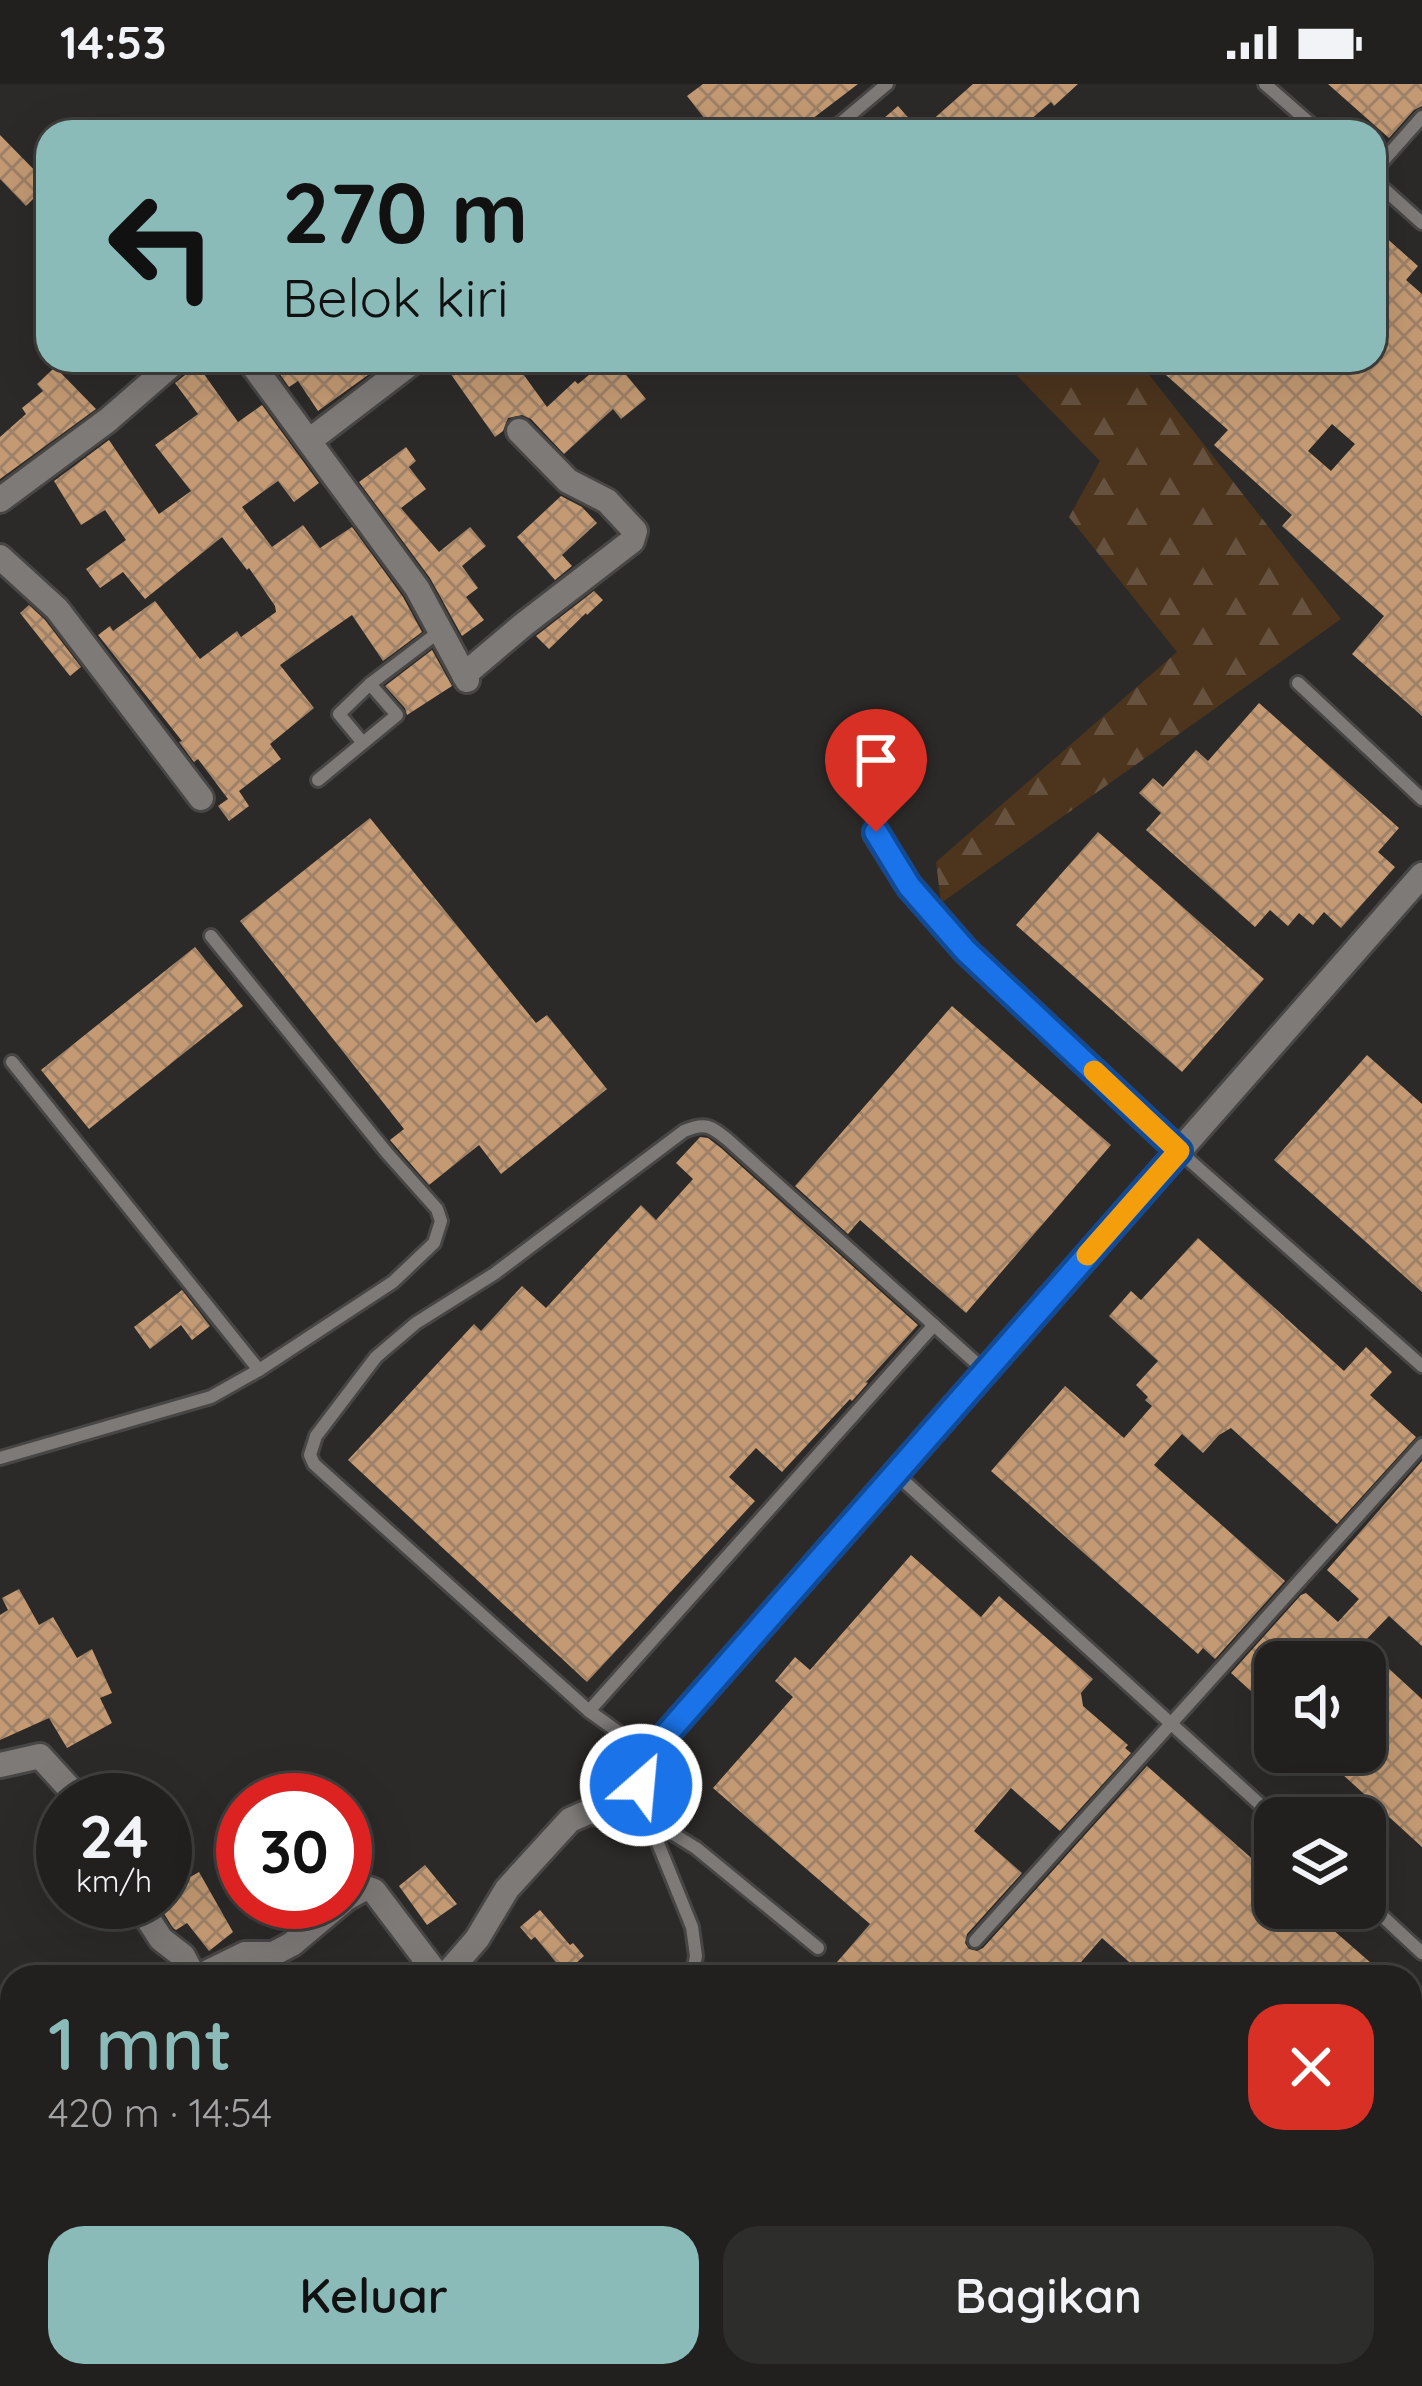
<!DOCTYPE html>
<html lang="id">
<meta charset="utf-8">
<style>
:root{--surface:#21201e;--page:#2d2d2b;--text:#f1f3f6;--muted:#a2a3a4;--line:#3e3e3c;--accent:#8bbbb9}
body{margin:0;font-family:Quicksand,sans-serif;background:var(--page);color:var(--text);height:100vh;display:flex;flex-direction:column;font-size:45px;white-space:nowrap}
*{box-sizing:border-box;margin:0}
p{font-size:39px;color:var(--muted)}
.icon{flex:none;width:66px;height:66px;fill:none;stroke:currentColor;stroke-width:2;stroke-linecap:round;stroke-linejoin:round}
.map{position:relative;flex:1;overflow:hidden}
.side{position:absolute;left:0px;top:1881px;width:1422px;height:423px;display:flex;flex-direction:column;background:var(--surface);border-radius:36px 36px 0 0;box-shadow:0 12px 48px #0002,0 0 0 3px var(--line)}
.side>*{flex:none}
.top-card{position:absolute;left:36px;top:36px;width:1350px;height:252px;border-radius:36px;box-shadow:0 12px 48px #0002,0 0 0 3px var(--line);background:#8bbbb9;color:#111;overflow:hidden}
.buttons{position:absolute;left:1254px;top:1557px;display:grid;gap:24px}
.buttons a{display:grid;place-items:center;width:132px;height:132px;border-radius:24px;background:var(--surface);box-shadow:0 12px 48px #0002,0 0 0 3px var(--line);font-size:60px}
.speed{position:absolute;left:36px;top:1689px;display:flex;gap:24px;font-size:60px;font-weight:700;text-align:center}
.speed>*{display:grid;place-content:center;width:156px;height:156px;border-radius:50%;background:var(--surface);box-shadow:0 12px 48px #0002,0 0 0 3px var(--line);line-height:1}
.speed small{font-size:30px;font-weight:400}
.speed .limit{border:18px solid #d22;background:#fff;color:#111}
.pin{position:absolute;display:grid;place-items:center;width:102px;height:102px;color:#fff;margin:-123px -51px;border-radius:50% 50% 50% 0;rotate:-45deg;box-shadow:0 0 12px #0007}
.pin .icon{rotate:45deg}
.me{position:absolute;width:132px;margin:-66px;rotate:27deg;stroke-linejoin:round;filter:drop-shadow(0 0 9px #0008)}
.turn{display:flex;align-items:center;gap:42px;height:252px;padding:0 48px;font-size:54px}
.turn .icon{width:156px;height:156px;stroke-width:2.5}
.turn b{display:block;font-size:84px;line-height:102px}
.round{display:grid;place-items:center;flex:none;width:126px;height:126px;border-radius:36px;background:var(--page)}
.overview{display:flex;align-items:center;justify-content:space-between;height:204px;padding:0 48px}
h1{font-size:72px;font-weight:600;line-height:90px;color:var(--accent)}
.cta{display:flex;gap:24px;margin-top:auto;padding:24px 48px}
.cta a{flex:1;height:138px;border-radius:36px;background:var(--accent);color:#111;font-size:48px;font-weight:600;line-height:138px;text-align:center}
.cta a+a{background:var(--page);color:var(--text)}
.status{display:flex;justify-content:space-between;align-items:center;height:84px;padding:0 60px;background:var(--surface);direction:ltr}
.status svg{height:33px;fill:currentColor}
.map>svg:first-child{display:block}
.forest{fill:url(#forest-firs)}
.building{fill:url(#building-cross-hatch);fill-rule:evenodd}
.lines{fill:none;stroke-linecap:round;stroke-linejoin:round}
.service-casing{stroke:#484645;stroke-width:18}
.minor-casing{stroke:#484645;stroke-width:30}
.service{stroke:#7d7a78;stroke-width:12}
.minor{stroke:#7d7a78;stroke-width:24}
.route-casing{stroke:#114b97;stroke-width:30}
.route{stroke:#1a73e8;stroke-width:21}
.slow{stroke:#f59e0b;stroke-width:21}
</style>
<div class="status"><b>14:53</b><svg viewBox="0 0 49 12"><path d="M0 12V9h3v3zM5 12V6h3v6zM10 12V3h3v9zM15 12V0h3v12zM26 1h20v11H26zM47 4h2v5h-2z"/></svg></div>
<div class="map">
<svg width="1422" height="2302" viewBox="0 0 1422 2302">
<defs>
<pattern id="forest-firs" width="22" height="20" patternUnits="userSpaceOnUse" patternTransform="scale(3)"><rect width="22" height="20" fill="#4c341d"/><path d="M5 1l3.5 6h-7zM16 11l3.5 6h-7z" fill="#66523e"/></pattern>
<pattern id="building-cross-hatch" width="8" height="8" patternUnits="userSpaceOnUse" patternTransform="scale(3)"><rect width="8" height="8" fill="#c39a73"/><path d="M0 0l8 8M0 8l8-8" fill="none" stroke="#9e8166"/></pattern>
</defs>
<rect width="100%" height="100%" fill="#2c2a28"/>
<!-- forest -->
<polygon class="forest" points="1002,276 1131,276 1150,292 1341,535 941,819 936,778 1177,568 1069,433 1100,377"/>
<!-- building -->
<g class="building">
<polygon points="703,0 858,0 795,48 715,48 687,12"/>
<polygon points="973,0 1078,0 1054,22 1051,18 1016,48 868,48 898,22 920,47"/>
<polygon points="1328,0 1422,0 1422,22 1414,26 1389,54"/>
<polygon points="0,51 48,100 26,122 0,95"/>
<path d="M1374,143l44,39 -12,14 16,14v422l-70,-62 32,-38 -102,-90 10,-11 -78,-70 14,-15 -79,-70h116l14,12 11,-12h84zM1332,340l23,20 -24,27 -23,-20z"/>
<polygon points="194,276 238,338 262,321 319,399 294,418 278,397 242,423 272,463 303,441 320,464 352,443 403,513 422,548 383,577 352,531 280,581 314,624 270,660 281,675 239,707 249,722 229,737 218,722 228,715 198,675 194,678 179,658 182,657 98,551 110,542 113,547 155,517 200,575 237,547 241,553 276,528 275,522 249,484 247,486 222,453 145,515 123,488 100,504 86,485 126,456 105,426 81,441 54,397 109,356 159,430 191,407 155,361 198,330 175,299 189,288"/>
<polygon points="293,276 357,276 368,291 318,327 298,297 289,303 277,286"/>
<polygon points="447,276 513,276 547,323 575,297 578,300 607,276 614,276 646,315 621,335 613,325 564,370 531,335 522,331 508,334 503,347 495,353 450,289 455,286"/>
<polygon points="55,283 96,325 0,395 0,353 26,330 22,324 43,307 37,300"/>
<polygon points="406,363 416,377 409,383 426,405 401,424 439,468 470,443 486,462 462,482 478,504 466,513 484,536 462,552 430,494 359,398"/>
<polygon points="561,412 582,423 597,439 562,471 572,482 555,496 517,453"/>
<polygon points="594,507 603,516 587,531 586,529 549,565 536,552"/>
<polygon points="29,521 45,536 81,583 70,592 20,529"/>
<polygon points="432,566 452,602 407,631 405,624 385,602"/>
<polygon points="1259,619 1399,744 1378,768 1395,783 1341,844 1324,828 1313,841 1299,829 1288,842 1270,826 1255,843 1146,746 1161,729 1139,709 1153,694 1163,703 1196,666 1208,677"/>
<polygon points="370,734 536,939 547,931 607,1005 501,1090 479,1061 429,1101 390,1056 404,1045 240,837"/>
<polygon points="1098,748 1264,895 1182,988 1016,841"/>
<polygon points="195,863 243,922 89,1045 41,986"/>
<polygon points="952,922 1111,1061 966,1229 860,1136 848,1150 795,1102"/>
<polygon points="1367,971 1422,1020 1422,1208 1274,1076"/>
<polygon points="700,1053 708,1054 721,1064 918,1241 866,1298 868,1299 852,1317 850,1315 782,1388 756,1364 729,1393 755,1417 587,1598 348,1376 474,1240 481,1247 522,1202 546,1224 641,1121 656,1136 693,1095 676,1079"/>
<polygon points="1198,1154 1344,1287 1366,1263 1392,1288 1370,1311 1416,1353 1337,1440 1231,1344 1219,1351 1203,1369 1182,1350 1154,1381 1285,1497 1215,1575 1203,1564 1198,1570 991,1387 1065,1302 1124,1354 1152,1322 1145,1316 1148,1313 1136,1301 1158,1277 1109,1232 1131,1207 1141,1216"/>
<polygon points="182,1206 210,1242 192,1256 181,1241 150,1265 134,1243"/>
<polygon points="1422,1377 1422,1562 1389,1532 1362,1560 1422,1615 1422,1763 1318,1668 1365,1668 1365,1578 1275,1578 1275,1629 1231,1589 1301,1511 1306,1509 1338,1538 1359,1515 1327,1486"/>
<polygon points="911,1471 981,1533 999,1512 1093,1595 1081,1609 1083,1622 1128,1661 1125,1664 1131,1669 1060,1747 1011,1704 974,1747 1022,1789 967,1850 965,1859 969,1865 977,1867 983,1864 1147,1682 1275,1795 1275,1824 1308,1824 1387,1893 1146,1893 1102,1854 1068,1893 954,1893 940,1881 927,1893 824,1893 870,1840 713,1704 793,1613 775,1597 795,1573 810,1586"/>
<polygon points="19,1505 39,1541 53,1533 77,1574 92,1565 112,1609 100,1614 112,1639 67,1664 49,1634 0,1656 0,1531 8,1526 2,1514"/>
<polygon points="425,1781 457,1820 427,1841 399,1802"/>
<polygon points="199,1788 233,1848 209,1867 187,1839 176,1846 173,1844 158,1820 165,1818 165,1815 181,1805 178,1800"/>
<polygon points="540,1826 570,1861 573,1859 584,1872 565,1889 535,1853 531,1856 520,1843"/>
</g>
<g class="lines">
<defs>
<g id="service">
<polyline points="1265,0 1320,48"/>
<polyline points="830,48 887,0"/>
<polyline points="1374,87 1422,33"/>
<polyline points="1374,96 1422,139"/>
<polyline points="1298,599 1422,715"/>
<polyline points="363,659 339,630 370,600"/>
<polyline points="318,696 397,631 370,600 440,547"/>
<polyline points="211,852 387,1069 437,1125 441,1137 434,1159 393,1198 259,1286"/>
<polyline points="1179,1067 1422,1282"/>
<polyline points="0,1374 211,1313 259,1286 12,978"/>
<polyline points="895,1389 1275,1734"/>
<polyline points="589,1627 934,1241"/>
<path d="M649,1670l-60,-43 -275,-247 -4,-9 6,-19 60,-79 40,-34 78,-49 190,-143c22,-9 27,-5 44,9l257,231"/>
<polyline points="654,1746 670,1748 696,1764 818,1864"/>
<polyline points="653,1747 692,1843 696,1872 692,1893"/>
<polyline points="1365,1816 1422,1869"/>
<polyline points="975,1857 1422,1361"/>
</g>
<g id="minor">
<polyline points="249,276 417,504 467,596"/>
<polyline points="309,357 415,276"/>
<polyline points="0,416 108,336 177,276"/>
<polyline points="0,473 57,525 201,714"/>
<polyline points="464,591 523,541 632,457 635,447 607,417 568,397 519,347"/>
<polyline points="876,749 909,802 966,867 1179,1067"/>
<polyline points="0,1681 40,1672 80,1716"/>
<path d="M653,1746c-11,-28 -15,-48 -4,-76l773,-879"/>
<polyline points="345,1815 365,1804 374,1807 439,1893"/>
<polyline points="137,1818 161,1855 183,1872 194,1893"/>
<polyline points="198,1893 245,1870 273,1870 292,1860 342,1818"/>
<polyline points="444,1893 477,1855 507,1805 570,1736 588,1728 648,1732"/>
<polyline points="794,2292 805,2302"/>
<polyline points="1190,2292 1195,2302"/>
<polyline points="449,2296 453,2292"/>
<polyline points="67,2302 88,2292"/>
<polyline points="355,2302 363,2292"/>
<polyline points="562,2302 571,2292"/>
<polyline points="720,2302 729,2292"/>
<polyline points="930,2302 936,2298 944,2302"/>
<polyline points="1306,2302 1310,2300"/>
</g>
</defs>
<!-- service casing -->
<use href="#service" class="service-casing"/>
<!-- minor casing -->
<use href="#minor" class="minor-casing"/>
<!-- service -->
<use href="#service" class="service"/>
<!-- minor -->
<use href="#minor" class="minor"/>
</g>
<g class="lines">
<defs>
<polyline id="route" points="641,1701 649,1670 1179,1067 966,867 909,802 876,748"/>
</defs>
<!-- route casing -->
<use href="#route" class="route-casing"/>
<!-- route -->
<use href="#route" class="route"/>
<!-- slow -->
<polyline class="slow" points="1087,1171 1179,1067 1094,987"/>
</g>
</svg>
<div class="buttons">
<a><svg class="icon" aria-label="sound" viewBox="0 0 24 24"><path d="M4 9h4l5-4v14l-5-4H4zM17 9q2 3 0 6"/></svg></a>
<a><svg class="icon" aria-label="layers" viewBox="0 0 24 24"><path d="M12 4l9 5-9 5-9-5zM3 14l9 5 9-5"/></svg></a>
</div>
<div class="speed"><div>24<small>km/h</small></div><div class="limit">30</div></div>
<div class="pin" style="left:876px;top:748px;background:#d93025"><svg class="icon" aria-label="arrive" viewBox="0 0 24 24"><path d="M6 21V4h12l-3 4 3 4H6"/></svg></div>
<svg class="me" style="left:641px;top:1701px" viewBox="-20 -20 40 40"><circle r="17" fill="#1a73e8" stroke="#fff" stroke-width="3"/><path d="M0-11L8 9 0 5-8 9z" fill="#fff"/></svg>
<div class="top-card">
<div class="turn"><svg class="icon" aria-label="left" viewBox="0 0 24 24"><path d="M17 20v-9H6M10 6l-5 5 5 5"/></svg><div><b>270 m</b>Belok kiri</div></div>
</div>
<section class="side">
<div class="overview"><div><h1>1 mnt</h1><p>420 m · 14:54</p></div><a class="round" style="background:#d93025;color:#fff"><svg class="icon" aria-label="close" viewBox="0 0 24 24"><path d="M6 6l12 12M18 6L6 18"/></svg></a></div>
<div class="cta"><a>Keluar</a><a>Bagikan</a></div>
</section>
</div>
